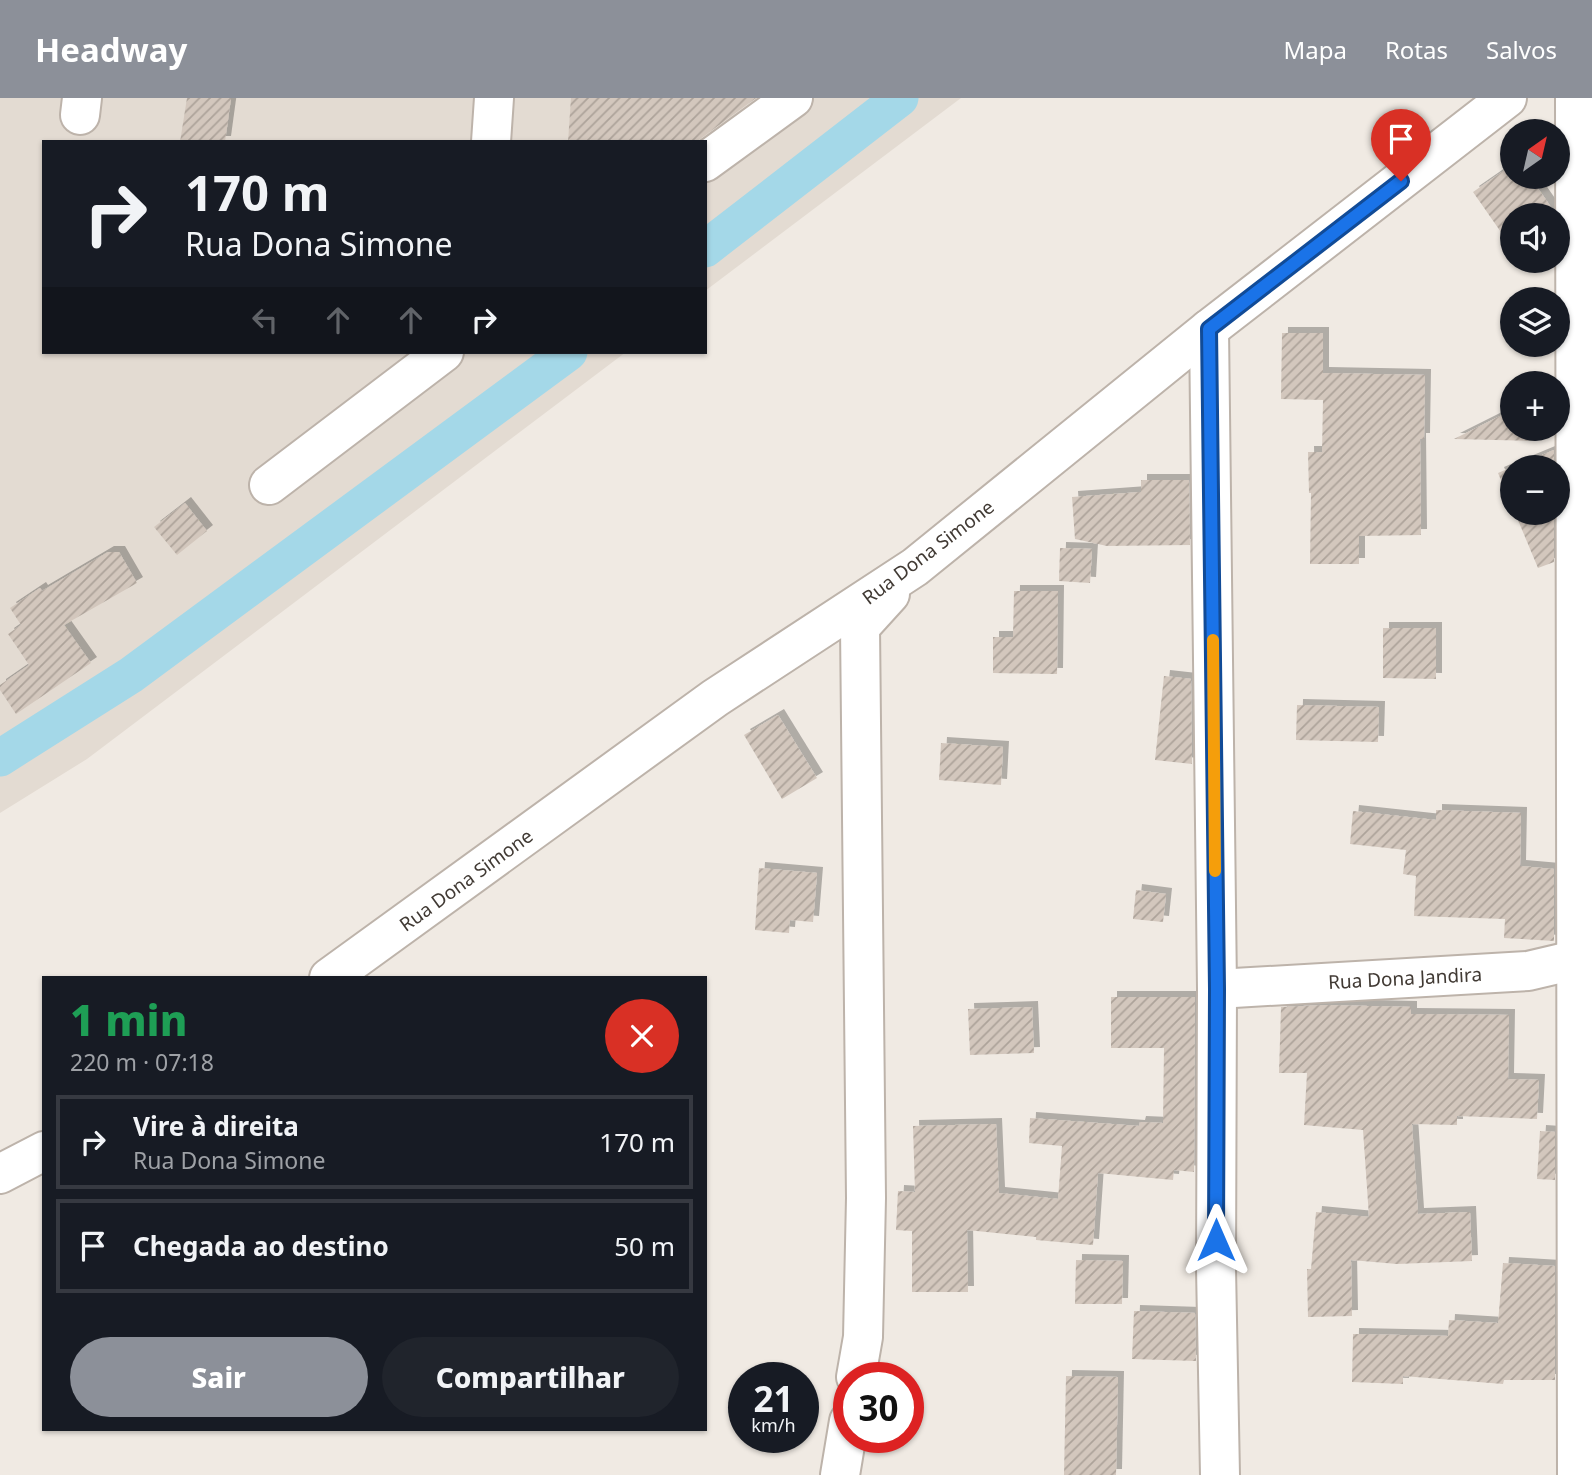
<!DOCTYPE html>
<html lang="pt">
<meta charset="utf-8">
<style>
:root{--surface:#171b24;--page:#20242c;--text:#f1f3f6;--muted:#9ea1a6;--line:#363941;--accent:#8c9099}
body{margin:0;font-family:"Noto Sans",sans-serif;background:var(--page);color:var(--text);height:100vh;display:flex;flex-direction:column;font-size:26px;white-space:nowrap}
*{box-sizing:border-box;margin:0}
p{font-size:23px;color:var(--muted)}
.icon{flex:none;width:38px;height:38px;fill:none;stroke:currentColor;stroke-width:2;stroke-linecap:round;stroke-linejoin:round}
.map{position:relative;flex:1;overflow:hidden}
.side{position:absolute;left:42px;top:878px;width:665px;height:455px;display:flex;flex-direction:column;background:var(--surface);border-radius:0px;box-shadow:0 2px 5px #0004}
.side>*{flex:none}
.top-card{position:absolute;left:42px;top:42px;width:665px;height:214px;border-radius:0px;box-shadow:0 2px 5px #0004;background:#171b24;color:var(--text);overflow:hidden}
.needle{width:46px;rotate:34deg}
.tools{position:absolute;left:1500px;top:21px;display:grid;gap:14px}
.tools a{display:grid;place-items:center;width:70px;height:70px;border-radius:50%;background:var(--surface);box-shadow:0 2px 5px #0004;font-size:35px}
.speed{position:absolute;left:728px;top:1264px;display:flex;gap:14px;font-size:35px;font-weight:700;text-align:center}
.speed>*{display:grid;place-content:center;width:91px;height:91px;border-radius:50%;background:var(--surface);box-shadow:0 2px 5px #0004;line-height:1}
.speed small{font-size:18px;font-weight:400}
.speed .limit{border:10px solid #d22;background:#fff;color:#111}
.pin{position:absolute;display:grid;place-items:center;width:60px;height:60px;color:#fff;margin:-72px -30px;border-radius:50% 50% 50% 0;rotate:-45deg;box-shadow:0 0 7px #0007}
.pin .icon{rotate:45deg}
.me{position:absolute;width:77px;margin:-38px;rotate:0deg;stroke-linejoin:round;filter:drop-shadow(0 0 5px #0008)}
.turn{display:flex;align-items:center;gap:24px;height:147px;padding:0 28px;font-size:32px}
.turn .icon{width:91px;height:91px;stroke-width:2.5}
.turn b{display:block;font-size:49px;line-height:60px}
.lanes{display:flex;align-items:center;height:66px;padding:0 28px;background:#0003;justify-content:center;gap:35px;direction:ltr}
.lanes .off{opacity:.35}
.round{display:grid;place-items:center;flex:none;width:74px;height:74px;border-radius:37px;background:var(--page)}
.overview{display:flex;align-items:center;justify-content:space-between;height:119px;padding:0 28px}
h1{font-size:42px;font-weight:800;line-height:52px;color:#1e9e55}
.primary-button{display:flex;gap:14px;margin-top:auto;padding:14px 28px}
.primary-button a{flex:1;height:80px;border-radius:42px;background:var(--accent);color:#fff;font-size:28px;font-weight:800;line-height:80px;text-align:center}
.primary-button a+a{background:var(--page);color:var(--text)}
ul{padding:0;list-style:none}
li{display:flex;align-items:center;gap:21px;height:94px;margin:0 14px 10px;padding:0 14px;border:4px solid var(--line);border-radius:0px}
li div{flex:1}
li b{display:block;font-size:26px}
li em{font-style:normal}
header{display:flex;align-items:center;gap:42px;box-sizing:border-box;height:98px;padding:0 35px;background:var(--accent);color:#fff}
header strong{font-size:33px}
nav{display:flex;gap:38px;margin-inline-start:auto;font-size:24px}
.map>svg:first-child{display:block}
.residential{fill:#e3dbd2}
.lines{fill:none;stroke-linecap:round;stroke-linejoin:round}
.canal{stroke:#a4d8e8;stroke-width:37}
.building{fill:url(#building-hatch);filter:url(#shadow)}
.minor-casing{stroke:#bdb3aa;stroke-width:42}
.minor{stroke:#fff;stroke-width:38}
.route-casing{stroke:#114b97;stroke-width:18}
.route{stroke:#1a73e8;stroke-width:12}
.slow{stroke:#f59e0b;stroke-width:12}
.labels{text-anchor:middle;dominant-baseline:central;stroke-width:5;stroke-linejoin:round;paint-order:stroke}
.street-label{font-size:19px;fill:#413a34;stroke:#fff}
</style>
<header>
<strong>Headway</strong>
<nav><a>Mapa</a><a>Rotas</a><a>Salvos</a></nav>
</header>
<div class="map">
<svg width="1592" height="1377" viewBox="0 0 1592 1377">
<defs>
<pattern id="building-hatch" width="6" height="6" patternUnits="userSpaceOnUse" patternTransform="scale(1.75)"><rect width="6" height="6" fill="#d3c7bd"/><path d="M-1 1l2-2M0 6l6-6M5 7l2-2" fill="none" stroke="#ada39a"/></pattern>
<filter id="shadow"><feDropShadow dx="6" dy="-6" stdDeviation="0" flood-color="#0004"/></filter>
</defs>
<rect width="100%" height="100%" fill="#f0eae3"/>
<!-- residential -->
<polygon class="residential" points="0,0 961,0 705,193 705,44 44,44 44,254 626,254 87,661 0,715"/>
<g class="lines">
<!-- canal -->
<g class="canal">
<polyline points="705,151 900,0"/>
<polyline points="0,660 131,577 569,254"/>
</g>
</g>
<!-- building -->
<g class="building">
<polygon points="187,0 231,0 225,44 180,44"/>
<polygon points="571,0 756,0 696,44 568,44"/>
<polygon points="1512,67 1512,79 1530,79 1553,112 1553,117 1512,117 1512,150 1473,94"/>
<polygon points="1282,235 1323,235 1323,275 1425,277 1424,341 1420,341 1421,437 1359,438 1359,466 1310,466 1311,395 1309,395 1308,354 1322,354 1323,302 1281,301"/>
<polygon points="1512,312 1512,331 1554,331 1554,335 1536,343 1454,341"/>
<polygon points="1554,352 1554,369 1512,369 1515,368"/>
<polygon points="1512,369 1512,408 1498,375"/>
<polygon points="1141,382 1189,382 1190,447 1107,448 1075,441 1072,399 1141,394"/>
<polygon points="185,405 207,433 177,457 154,429"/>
<polygon points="1515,415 1554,415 1554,464 1538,470"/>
<polygon points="1060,450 1092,451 1090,485 1059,483"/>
<polygon points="108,454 119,454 137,485 64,527 91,565 16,616 0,592 0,587 29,567 8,536 21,527 10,510 40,490 42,493"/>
<polygon points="1014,493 1058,493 1057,576 993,575 993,539 1013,539"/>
<polygon points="1383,530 1436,530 1436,581 1383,580"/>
<polygon points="1164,578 1191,581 1192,666 1155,662"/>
<polygon points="1297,607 1379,609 1378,644 1296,642"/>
<polygon points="778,617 817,680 782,701 744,637"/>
<polygon points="941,645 1003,649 1001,687 939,682"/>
<polygon points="1436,712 1521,715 1520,768 1554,771 1554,843 1504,840 1505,821 1414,818 1416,778 1403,776 1406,752 1350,746 1353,713 1436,722"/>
<polygon points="759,770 817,775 813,824 790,822 789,835 755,832"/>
<polygon points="1136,792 1166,796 1163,824 1133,821"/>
<polygon points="1111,899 1195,899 1194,1074 1174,1072 1173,1082 1098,1075 1093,1147 1036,1142 1036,1139 967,1132 968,1194 912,1194 912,1133 896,1132 898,1093 915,1094 913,1028 996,1026 999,1095 1058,1101 1062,1048 1029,1045 1030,1020 1139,1028 1140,1024 1163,1025 1164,950 1111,950"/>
<polygon points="1325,907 1411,909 1411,916 1509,917 1508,981 1539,982 1537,1021 1457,1018 1457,1027 1412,1026 1418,1116 1470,1114 1472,1163 1397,1166 1351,1162 1352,1218 1308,1219 1307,1171 1311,1171 1316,1114 1369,1119 1363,1032 1304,1027 1307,975 1279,975 1281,909"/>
<polygon points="1032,909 1034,955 970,957 968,911"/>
<polygon points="1540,1033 1555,1034 1555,1082 1537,1081"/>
<polygon points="1076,1162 1123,1163 1122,1206 1075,1206"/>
<polygon points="1503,1165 1555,1168 1555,1282 1504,1282 1503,1286 1403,1278 1403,1286 1352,1284 1353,1236 1448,1238 1449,1222 1498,1225"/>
<polygon points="1134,1213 1195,1215 1196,1263 1132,1261"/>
<polygon points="1066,1278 1118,1279 1116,1377 1064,1377"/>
</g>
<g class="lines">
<defs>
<g id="minor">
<polyline points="1575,0 1577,1377"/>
<polyline points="80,17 82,0"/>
<polyline points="491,44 494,0"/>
<polyline points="705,64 793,0"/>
<polyline points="1209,231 1217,891 1216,1170 1220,1377"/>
<polyline points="269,387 444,254"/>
<polyline points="329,880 715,600 915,469 1209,231 1507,0"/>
<polyline points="1217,891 1528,873 1592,858"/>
<polyline points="0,1076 44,1053"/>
<polyline points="856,1279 863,1239 866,1100 860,529 890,496"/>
<polyline points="840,1377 849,1323"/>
</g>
</defs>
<!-- minor casing -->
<use href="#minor" class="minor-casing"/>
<!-- minor -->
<use href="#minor" class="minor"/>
</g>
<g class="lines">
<defs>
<polyline id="route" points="1216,1142 1217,891 1209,231 1401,83"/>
</defs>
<!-- route casing -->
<use href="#route" class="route-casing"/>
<!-- route -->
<use href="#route" class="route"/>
<!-- slow -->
<polyline class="slow" points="1213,542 1215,773"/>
</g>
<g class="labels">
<!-- street labels -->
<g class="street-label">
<text transform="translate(928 454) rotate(-37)">Rua Dona Simone</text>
<text transform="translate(466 782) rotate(-36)">Rua Dona Simone</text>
<text transform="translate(1405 880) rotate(-3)">Rua Dona Jandira</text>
</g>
</g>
</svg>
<div class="tools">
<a><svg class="needle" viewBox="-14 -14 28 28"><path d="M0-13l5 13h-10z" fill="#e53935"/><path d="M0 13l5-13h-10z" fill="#9ea1a6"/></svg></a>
<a><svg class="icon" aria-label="sound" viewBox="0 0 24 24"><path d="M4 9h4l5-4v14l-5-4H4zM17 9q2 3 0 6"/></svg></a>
<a><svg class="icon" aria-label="layers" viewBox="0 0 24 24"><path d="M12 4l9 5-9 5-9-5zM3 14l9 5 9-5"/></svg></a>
<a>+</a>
<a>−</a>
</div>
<div class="speed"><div>21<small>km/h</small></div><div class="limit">30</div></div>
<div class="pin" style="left:1401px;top:83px;background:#d93025"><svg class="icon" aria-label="arrive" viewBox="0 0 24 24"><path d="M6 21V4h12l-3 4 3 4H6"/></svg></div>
<svg class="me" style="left:1216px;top:1142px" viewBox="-20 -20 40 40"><path d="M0-17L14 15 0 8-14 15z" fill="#1a73e8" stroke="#fff" stroke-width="4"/></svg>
<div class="top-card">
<div class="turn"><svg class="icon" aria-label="right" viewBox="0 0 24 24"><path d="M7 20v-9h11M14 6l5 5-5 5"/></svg><div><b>170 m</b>Rua Dona Simone</div></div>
<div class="lanes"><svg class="icon off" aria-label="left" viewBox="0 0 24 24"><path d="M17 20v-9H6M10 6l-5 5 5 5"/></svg><svg class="icon off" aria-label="ahead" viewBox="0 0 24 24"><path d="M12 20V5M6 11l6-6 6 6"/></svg><svg class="icon off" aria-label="ahead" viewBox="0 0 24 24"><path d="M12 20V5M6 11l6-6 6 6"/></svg><svg class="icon" aria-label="right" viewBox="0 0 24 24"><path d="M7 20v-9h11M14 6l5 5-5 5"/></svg></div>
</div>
<section class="side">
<div class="overview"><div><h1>1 min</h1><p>220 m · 07:18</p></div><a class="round" style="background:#d93025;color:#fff"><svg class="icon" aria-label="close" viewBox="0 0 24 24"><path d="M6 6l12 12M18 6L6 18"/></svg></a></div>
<ul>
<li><svg class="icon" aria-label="right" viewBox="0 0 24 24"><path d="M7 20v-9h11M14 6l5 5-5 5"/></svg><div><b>Vire à direita</b><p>Rua Dona Simone</p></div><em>170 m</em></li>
<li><svg class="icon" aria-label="arrive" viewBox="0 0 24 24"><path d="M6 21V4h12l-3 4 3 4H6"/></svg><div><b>Chegada ao destino</b></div><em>50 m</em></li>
</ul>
<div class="primary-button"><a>Sair</a><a>Compartilhar</a></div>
</section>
</div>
